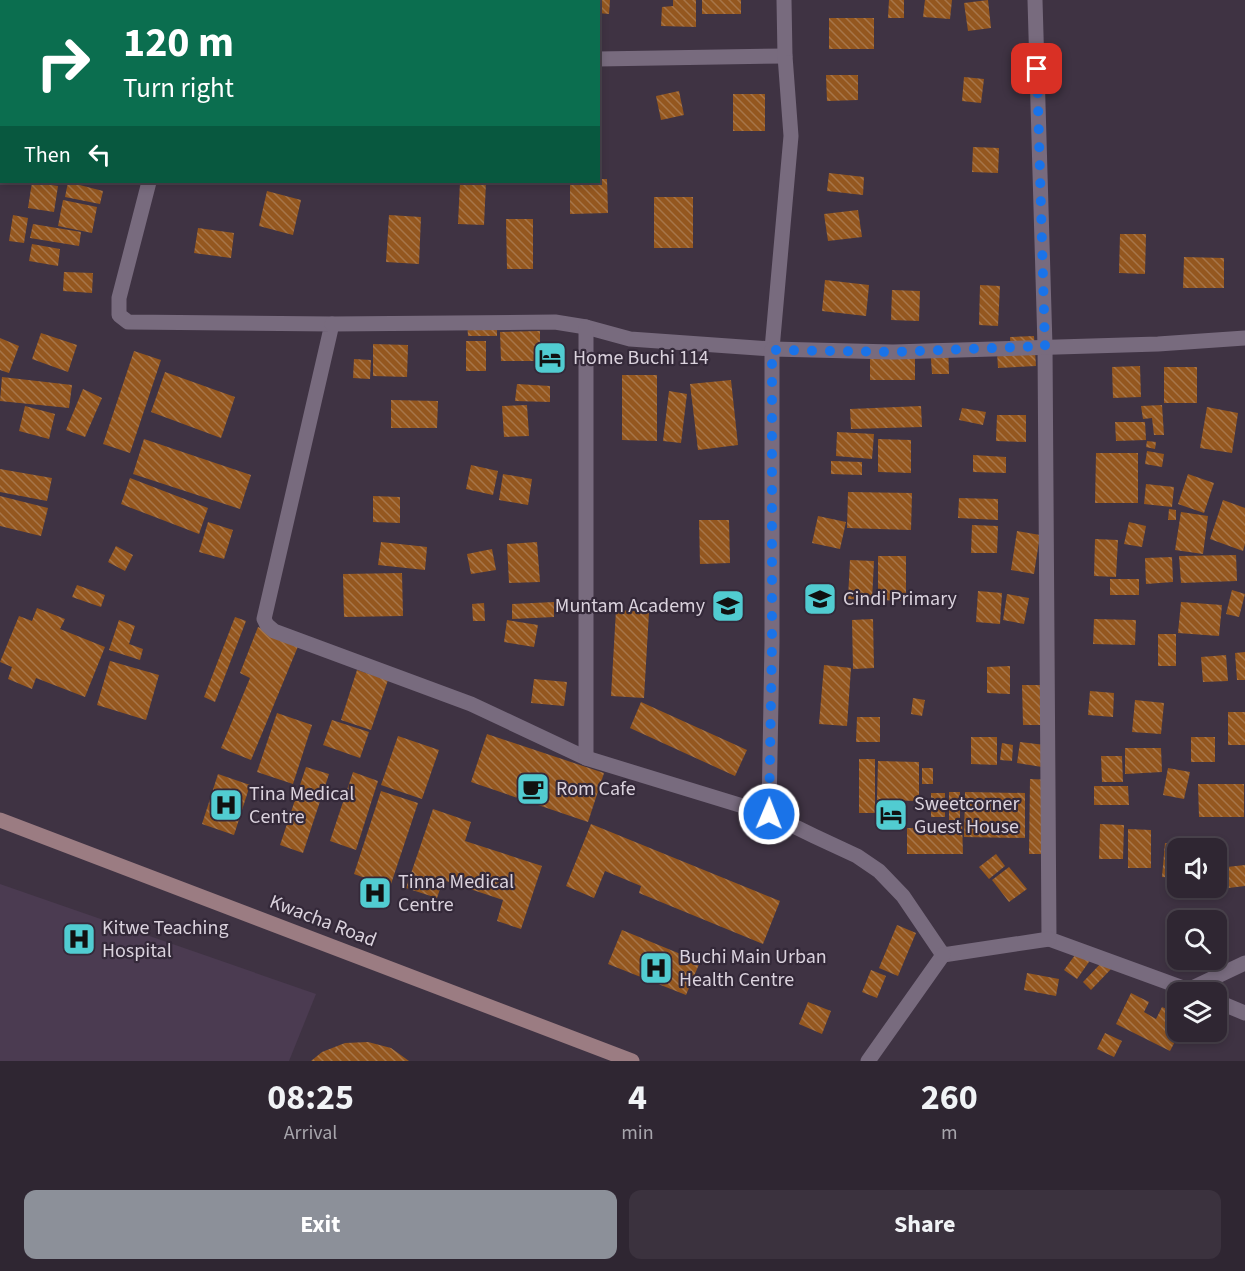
<!DOCTYPE html>
<style>
:root{--surface:#2f2632;--page:#3b323e;--text:#f1f3f6;--muted:#a7a5ac;--line:#4a434d;--accent:#8c9099}
body{margin:0;font-family:"Source Sans 3",sans-serif;background:var(--page);color:var(--text);height:100vh;display:flex;flex-direction:column;font-size:22px;white-space:nowrap}
*{box-sizing:border-box;margin:0}
p{font-size:20px;color:var(--muted)}
.icon{flex:none;width:33px;height:33px;fill:none;stroke:currentColor;stroke-width:2;stroke-linecap:round;stroke-linejoin:round}
.map{position:relative;height:1061px;overflow:hidden}
.panel{display:flex;flex-direction:column;background:var(--surface);flex:1}
.panel>*{flex:none}
.top-card{position:absolute;left:0px;top:0px;width:600px;height:183px;box-shadow:0 3px 9px #0003,0 0 0 2px var(--line);background:#0b6e4f;color:#fff;overflow:hidden}
.controls{position:absolute;left:1167px;top:838px;display:grid;gap:12px}
.controls a{display:grid;place-items:center;width:60px;height:60px;border-radius:12px;background:var(--surface);box-shadow:0 3px 9px #0003,0 0 0 2px var(--line);font-size:30px}
.pin{position:absolute;display:grid;place-items:center;width:51px;height:51px;color:#fff;margin:-26px;border-radius:12px;box-shadow:0 3px 9px #0006}
.me{position:absolute;width:66px;margin:-33px;rotate:1deg;stroke-linejoin:round;filter:drop-shadow(0 0 4px #0008)}
.turn{display:flex;align-items:center;gap:21px;height:126px;padding:0 24px;font-size:27px}
.turn .icon{width:78px;height:78px;stroke-width:2.5}
.turn b{display:block;font-size:42px;line-height:51px}
.then{display:flex;align-items:center;height:57px;padding:0 24px;background:#0003;gap:12px;font-size:22px}
.eta{display:flex;justify-content:space-evenly;align-items:center;height:102px;text-align:center}
.eta b{font-size:36px;font-weight:700;line-height:42px}
.cta{display:flex;gap:12px;margin-top:auto;padding:12px 24px}
.cta a{flex:1;height:69px;border-radius:12px;background:var(--accent);color:#fff;font-size:24px;font-weight:700;line-height:69px;text-align:center}
.cta a+a{background:var(--page);color:var(--text)}
.map>svg:first-child{display:block}
.built{fill:#4b3b51}
.building{fill:url(#building-back-hatch)}
.lines{fill:none;stroke-linecap:round;stroke-linejoin:round}
.street{stroke:#786b7e;stroke-width:15}
.secondary{stroke:#9b7c82;stroke-width:15}
.route{stroke:#1a73e8;stroke-width:10;stroke-dasharray:0 18}
.labels{text-anchor:middle;dominant-baseline:central;stroke-width:4.5;stroke-linejoin:round;paint-order:stroke}
.poi-label{font-size:20px;fill:#dad2dd;stroke:#342939;text-anchor:start}
.street-label{font-size:20px;fill:#dad2dd;stroke:#342939}
</style>
<div class="map">
<svg width="1245" height="1061" viewBox="0 0 1245 1061">
<defs>
<pattern id="building-back-hatch" width="6" height="6" patternUnits="userSpaceOnUse" patternTransform="scale(1.5)"><rect width="6" height="6" fill="#94571f"/><path d="M-1 5l2 2M0 0l6 6M5-1l2 2" fill="none" stroke="#a7764a"/></pattern>
</defs>
<rect width="100%" height="100%" fill="#3f3343"/>
<!-- built -->
<polygon class="built" points="0,884 316,994 289,1061 0,1061"/>
<!-- building -->
<g class="building">
<polygon points="598,0 610,0 609,14 598,13"/>
<polygon points="673,0 696,0 696,27 661,26 662,7 673,6"/>
<rect x="702" y="0" width="39" height="14"/>
<polygon points="889,0 904,0 904,18 888,18"/>
<polygon points="925,0 952,0 950,19 923,17"/>
<polygon points="988,0 991,28 968,31 964,3"/>
<rect x="829" y="18" width="45" height="31"/>
<polygon points="826,75 858,75 858,100 827,101"/>
<polygon points="964,77 984,79 981,103 962,101"/>
<polygon points="679,91 684,115 661,120 656,96"/>
<rect x="733" y="94" width="32" height="37"/>
<polygon points="973,147 999,148 998,173 972,172"/>
<polygon points="829,173 864,177 863,195 827,191"/>
<polygon points="598,179 607,179 608,213 570,214 570,182 598,182"/>
<polygon points="32,182 58,186 54,212 28,208"/>
<polygon points="68,182 103,191 100,204 65,197"/>
<polygon points="460,182 486,182 484,225 458,224"/>
<polygon points="267,191 301,200 293,235 259,226"/>
<rect x="654" y="197" width="39" height="51"/>
<polygon points="63,200 97,207 92,233 58,226"/>
<polygon points="858,210 862,237 828,241 824,214"/>
<polygon points="13,215 28,218 24,243 9,241"/>
<polygon points="389,215 421,217 419,264 386,262"/>
<polygon points="506,219 533,219 533,269 507,269"/>
<polygon points="33,224 81,232 79,246 30,238"/>
<polygon points="198,228 234,233 231,258 194,253"/>
<polygon points="1120,234 1146,234 1145,274 1119,273"/>
<polygon points="32,244 60,249 58,266 29,261"/>
<polygon points="1184,257 1224,258 1224,288 1183,288"/>
<polygon points="64,272 93,273 92,293 63,291"/>
<polygon points="825,280 869,285 866,316 822,311"/>
<polygon points="980,285 1000,286 998,326 979,325"/>
<polygon points="892,290 920,291 919,321 891,320"/>
<polygon points="467,319 497,319 497,336 468,336"/>
<polygon points="540,331 540,361 501,361 500,332"/>
<polygon points="41,333 77,345 68,372 32,359"/>
<polygon points="1034,336 1036,366 998,368 997,352 1011,352 1010,337"/>
<polygon points="0,338 19,346 9,373 0,370"/>
<rect x="466" y="341" width="20" height="30"/>
<polygon points="948,343 949,374 932,374 930,344"/>
<polygon points="373,344 408,345 407,377 373,376"/>
<polygon points="134,351 161,360 130,453 103,444"/>
<rect x="870" y="354" width="45" height="26"/>
<polygon points="354,359 371,360 370,379 353,378"/>
<polygon points="1140,366 1141,397 1113,398 1112,367"/>
<rect x="1164" y="367" width="33" height="36"/>
<polygon points="165,372 235,397 221,438 151,412"/>
<polygon points="622,375 657,375 657,441 622,440"/>
<polygon points="2,377 72,385 69,408 0,401"/>
<polygon points="731,380 738,445 698,450 690,384"/>
<polygon points="517,384 550,386 550,402 515,401"/>
<polygon points="83,389 102,398 85,437 66,430"/>
<polygon points="669,391 687,394 681,443 663,441"/>
<polygon points="391,400 438,401 437,428 391,428"/>
<polygon points="527,405 529,436 504,437 502,406"/>
<polygon points="1162,405 1164,435 1154,435 1152,418 1143,419 1141,406"/>
<polygon points="25,406 55,414 49,439 19,431"/>
<polygon points="921,406 922,427 851,429 850,409"/>
<polygon points="1207,407 1238,413 1232,453 1200,448"/>
<polygon points="962,408 986,412 983,425 959,420"/>
<polygon points="997,415 1026,415 1026,442 996,441"/>
<polygon points="1115,422 1145,422 1146,440 1116,441"/>
<polygon points="837,432 874,434 872,459 836,456"/>
<polygon points="144,439 251,475 240,509 133,474"/>
<polygon points="878,439 911,440 911,473 878,472"/>
<polygon points="1147,441 1156,442 1155,449 1146,447"/>
<polygon points="1147,451 1164,454 1162,467 1145,464"/>
<polygon points="1096,453 1138,453 1138,503 1095,503"/>
<polygon points="973,455 1006,457 1006,473 973,472"/>
<polygon points="831,461 862,462 862,475 831,474"/>
<polygon points="471,465 498,471 493,495 466,489"/>
<polygon points="0,469 52,478 47,501 0,492"/>
<polygon points="503,474 532,479 528,505 499,500"/>
<polygon points="1188,474 1214,483 1204,513 1178,504"/>
<polygon points="130,478 208,508 199,534 121,504"/>
<polygon points="1146,484 1174,487 1172,507 1144,504"/>
<polygon points="848,492 912,493 911,530 847,528"/>
<polygon points="0,496 48,508 41,536 0,526"/>
<polygon points="373,496 400,497 400,523 373,522"/>
<polygon points="959,498 998,499 998,520 958,518"/>
<polygon points="1223,500 1245,508 1245,544 1243,551 1210,539"/>
<polygon points="1169,509 1176,510 1176,520 1168,520"/>
<polygon points="1181,512 1208,516 1203,554 1175,550"/>
<polygon points="818,516 846,522 840,549 812,543"/>
<polygon points="699,520 729,520 730,563 700,564"/>
<polygon points="208,522 233,530 224,559 199,552"/>
<polygon points="1129,522 1146,526 1142,547 1124,544"/>
<polygon points="972,525 998,526 997,553 971,553"/>
<polygon points="1017,531 1040,535 1034,574 1011,570"/>
<polygon points="1095,539 1118,540 1116,577 1094,576"/>
<polygon points="381,542 427,547 425,570 378,565"/>
<polygon points="537,542 540,582 509,583 507,544"/>
<polygon points="116,546 133,555 125,571 108,562"/>
<polygon points="492,549 496,570 471,574 467,554"/>
<polygon points="1236,555 1237,581 1181,583 1179,556"/>
<polygon points="878,556 906,556 906,601 878,600"/>
<polygon points="1172,557 1173,582 1146,584 1145,558"/>
<polygon points="850,560 874,561 872,600 848,599"/>
<polygon points="402,573 403,616 344,617 343,574"/>
<rect x="1110" y="579" width="29" height="16"/>
<polygon points="77,585 105,595 101,607 72,597"/>
<polygon points="1232,590 1245,594 1239,617 1226,614"/>
<polygon points="978,591 1002,593 1000,624 976,622"/>
<polygon points="1007,594 1029,598 1024,624 1003,620"/>
<polygon points="554,602 554,617 512,619 512,604"/>
<polygon points="1181,602 1222,605 1219,636 1178,633"/>
<polygon points="484,603 485,621 473,621 472,604"/>
<polygon points="37,608 65,619 60,629 105,647 85,697 36,678 32,689 8,679 12,667 0,662 19,616 32,621"/>
<polygon points="616,610 649,612 644,698 611,696"/>
<polygon points="235,617 246,621 215,702 204,697"/>
<polygon points="873,619 874,668 853,669 852,620"/>
<polygon points="1094,619 1136,620 1135,645 1093,644"/>
<polygon points="119,620 135,626 129,644 143,649 140,660 109,650"/>
<polygon points="507,620 538,625 534,647 504,642"/>
<polygon points="258,627 299,644 251,760 221,748 250,678 240,673"/>
<rect x="1158" y="634" width="18" height="32"/>
<polygon points="1245,652 1245,680 1237,680 1235,653"/>
<polygon points="1226,655 1228,681 1203,682 1201,657"/>
<polygon points="110,661 159,675 146,720 97,705"/>
<polygon points="824,665 851,668 847,726 819,724"/>
<polygon points="1010,666 1010,694 987,693 987,667"/>
<polygon points="357,670 388,680 371,730 341,720"/>
<polygon points="534,679 567,682 564,706 531,703"/>
<polygon points="1022,685 1043,685 1044,725 1023,725"/>
<polygon points="1090,691 1114,693 1113,717 1088,715"/>
<polygon points="913,698 925,700 922,716 911,714"/>
<polygon points="1135,700 1164,703 1161,734 1132,732"/>
<polygon points="641,702 747,750 735,776 630,728"/>
<rect x="1228" y="712" width="17" height="33"/>
<polygon points="277,713 312,725 293,784 257,772"/>
<polygon points="857,717 880,717 880,742 856,742"/>
<polygon points="332,720 369,732 360,758 323,745"/>
<polygon points="487,734 604,773 588,822 471,782"/>
<polygon points="398,736 439,750 422,799 381,785"/>
<polygon points="971,737 997,737 997,765 971,764"/>
<rect x="1191" y="737" width="24" height="25"/>
<polygon points="1020,742 1045,745 1042,767 1017,763"/>
<polygon points="1002,743 1013,745 1012,761 1000,760"/>
<polygon points="1125,748 1161,748 1162,772 1125,774"/>
<polygon points="1101,756 1122,756 1123,782 1102,782"/>
<rect x="859" y="759" width="16" height="54"/>
<polygon points="878,761 919,762 919,801 877,800"/>
<polygon points="306,767 329,774 303,853 280,845"/>
<rect x="922" y="768" width="11" height="16"/>
<polygon points="1168,768 1190,772 1184,799 1163,795"/>
<polygon points="353,772 378,781 356,850 330,841"/>
<polygon points="218,774 250,785 234,835 202,824"/>
<polygon points="1030,779 1053,780 1052,854 1029,854"/>
<polygon points="1198,784 1244,784 1244,817 1199,817"/>
<polygon points="1094,786 1128,786 1129,805 1094,805"/>
<polygon points="381,791 418,803 390,887 354,874"/>
<rect x="949" y="792" width="11" height="28"/>
<polygon points="965,792 1025,793 1025,838 964,837"/>
<rect x="931" y="793" width="14" height="24"/>
<polygon points="433,809 471,822 465,841 542,866 521,929 497,921 503,900 443,880 437,898 406,888"/>
<polygon points="962,822 963,854 907,854 907,828 919,828 919,834 932,834 933,823"/>
<polygon points="591,824 780,901 763,944 639,893 641,886 605,871 594,898 566,886"/>
<polygon points="1100,824 1124,825 1123,859 1099,859"/>
<polygon points="1128,829 1151,830 1151,868 1128,868"/>
<polygon points="1165,843 1183,845 1182,849 1178,849 1178,878 1162,877"/>
<polygon points="996,854 1005,866 989,879 979,867"/>
<polygon points="1245,865 1245,886 1220,889 1218,868"/>
<polygon points="1009,867 1027,889 1009,902 992,880"/>
<polygon points="897,925 916,933 898,976 879,968"/>
<polygon points="622,930 700,962 686,995 608,964"/>
<polygon points="1078,951 1091,959 1077,979 1064,970"/>
<polygon points="1104,960 1112,968 1091,990 1083,982"/>
<polygon points="871,970 886,976 877,998 862,992"/>
<polygon points="1027,973 1059,979 1056,996 1024,990"/>
<polygon points="1131,993 1149,1002 1144,1012 1156,1019 1162,1007 1178,1014 1178,1032 1180,1032 1170,1051 1116,1024"/>
<polygon points="808,1002 831,1011 822,1034 799,1024"/>
<polygon points="1105,1033 1122,1041 1114,1057 1097,1049"/>
<polygon points="368,1042 391,1048 409,1061 311,1061 322,1052 345,1043"/>
</g>
<g class="lines">
<!-- street -->
<g class="street">
<polyline points="1035,0 1045,346 1049,939 1197,993"/>
<polyline points="199,2 200,0"/>
<polyline points="598,59 785,56"/>
<polyline points="149,182 119,298 119,315 128,322 332,324 264,619 267,625 274,631 471,704 586,758 769,814 814,836 857,856 879,871 903,896 943,955 1049,939"/>
<polyline points="332,324 555,322 586,327 630,339 772,349 791,136 785,56 784,0"/>
<polyline points="586,327 586,758"/>
<polyline points="769,814 772,642 772,349 893,352 1158,344 1245,338"/>
<polyline points="1188,990 1245,963"/>
<polyline points="1216,1001 1245,1013"/>
<polyline points="868,1061 943,955"/>
</g>
<!-- secondary -->
<polyline class="secondary" points="0,820 632,1061"/>
</g>
<g class="lines">
<!-- route -->
<polyline class="route" points="769,814 772,642 772,350 893,352 1045,346 1037,69"/>
</g>
<!-- icons -->
<defs>
<symbol id="hotel-square" viewBox="-11 -11 22 22"><rect x="-9" y="-9" width="18" height="18" rx="4" fill="#51ccd1" stroke="#342939"/><path d="M-6-4.5h1.5V1H6V5H4.5V3h-9V5H-6ZM-4 0a1.8 1.8 0 1 1 3.6 0ZM.5 0V-2.5h3Q6-2.5 6 0Z" fill="#111"/></symbol>
<symbol id="school-square" viewBox="-11 -11 22 22"><rect x="-9" y="-9" width="18" height="18" rx="4" fill="#51ccd1" stroke="#342939"/><path d="M0-5L7-2L0 1L-7-2ZM-4 1L0 2.5L4 1V4Q0 6-4 4Z" fill="#111"/></symbol>
<symbol id="cafe-square" viewBox="-11 -11 22 22"><rect x="-9" y="-9" width="18" height="18" rx="4" fill="#51ccd1" stroke="#342939"/><path d="M-5.5-4.5H6V0H3Q3 3.5 0 3.5H-2.5Q-5.5 3.5-5.5 0ZM3-3.2v2h1.7v-2ZM-6 4.5H4V6H-6Z" fill="#111"/></symbol>
<symbol id="hospital-square" viewBox="-11 -11 22 22"><rect x="-9" y="-9" width="18" height="18" rx="4" fill="#51ccd1" stroke="#342939"/><path d="M-5-5h3v3.5h4V-5h3V5h-3V1.5h-4V5h-3Z" fill="#111"/></symbol>
</defs>
<g fill-rule="evenodd">
<use href="#hotel-square" x="531" y="339" width="38" height="38"/>
<use href="#school-square" x="801" y="580" width="38" height="38"/>
<use href="#school-square" x="709" y="587" width="38" height="38"/>
<use href="#cafe-square" x="514" y="770" width="38" height="38"/>
<use href="#hospital-square" x="207" y="786" width="38" height="38"/>
<use href="#hotel-square" x="872" y="796" width="38" height="38"/>
<use href="#hospital-square" x="356" y="874" width="38" height="38"/>
<use href="#hospital-square" x="60" y="920" width="38" height="38"/>
<use href="#hospital-square" x="637" y="949" width="38" height="38"/>
</g>
<g class="labels">
<!-- poi labels -->
<g class="poi-label">
<text x="573" y="358">Home Buchi 114</text>
<text x="843" y="599">Cindi Primary</text>
<text x="705" y="606" text-anchor="end">Muntam Academy</text>
<text x="556" y="789">Rom Cafe</text>
<text x="249" y="794">Tina Medical<tspan x="249" dy="23">Centre</tspan></text>
<text x="914" y="804">Sweetcorner<tspan x="914" dy="23">Guest House</tspan></text>
<text x="398" y="882">Tinna Medical<tspan x="398" dy="23">Centre</tspan></text>
<text x="102" y="928">Kitwe Teaching<tspan x="102" dy="23">Hospital</tspan></text>
<text x="679" y="957">Buchi Main Urban<tspan x="679" dy="23">Health Centre</tspan></text>
</g>
<!-- street labels -->
<g class="street-label">
<text transform="translate(323 921) rotate(21)">Kwacha Road</text>
</g>
</g>
</svg>
<div class="controls">
<a><svg class="icon" aria-label="sound" viewBox="0 0 24 24"><path d="M4 9h4l5-4v14l-5-4H4zM17 9q2 3 0 6"/></svg></a>
<a><svg class="icon" aria-label="search" viewBox="0 0 24 24"><circle cx="10" cy="10" r="6"/><path d="M15 15l6 6"/></svg></a>
<a><svg class="icon" aria-label="layers" viewBox="0 0 24 24"><path d="M12 4l9 5-9 5-9-5zM3 14l9 5 9-5"/></svg></a>
</div>
<div class="pin" style="left:1037px;top:69px;background:#d93025"><svg class="icon" aria-label="arrive" viewBox="0 0 24 24"><path d="M6 21V4h12l-3 4 3 4H6"/></svg></div>
<svg class="me" style="left:769px;top:814px" viewBox="-20 -20 40 40"><circle r="17" fill="#1a73e8" stroke="#fff" stroke-width="3"/><path d="M0-11L8 9 0 5-8 9z" fill="#fff"/></svg>
<div class="top-card">
<div class="turn"><svg class="icon" aria-label="right" viewBox="0 0 24 24"><path d="M7 20v-9h11M14 6l5 5-5 5"/></svg><div><b>120 m</b>Turn right</div></div>
<div class="then">Then<svg class="icon" aria-label="left" viewBox="0 0 24 24"><path d="M17 20v-9H6M10 6l-5 5 5 5"/></svg></div>
</div>
</div>
<section class="panel">
<div class="eta">
<div><b>08:25</b><p>Arrival</p></div>
<div><b>4</b><p>min</p></div>
<div><b>260</b><p>m</p></div>
</div>
<div class="cta"><a>Exit</a><a>Share</a></div>
</section>
